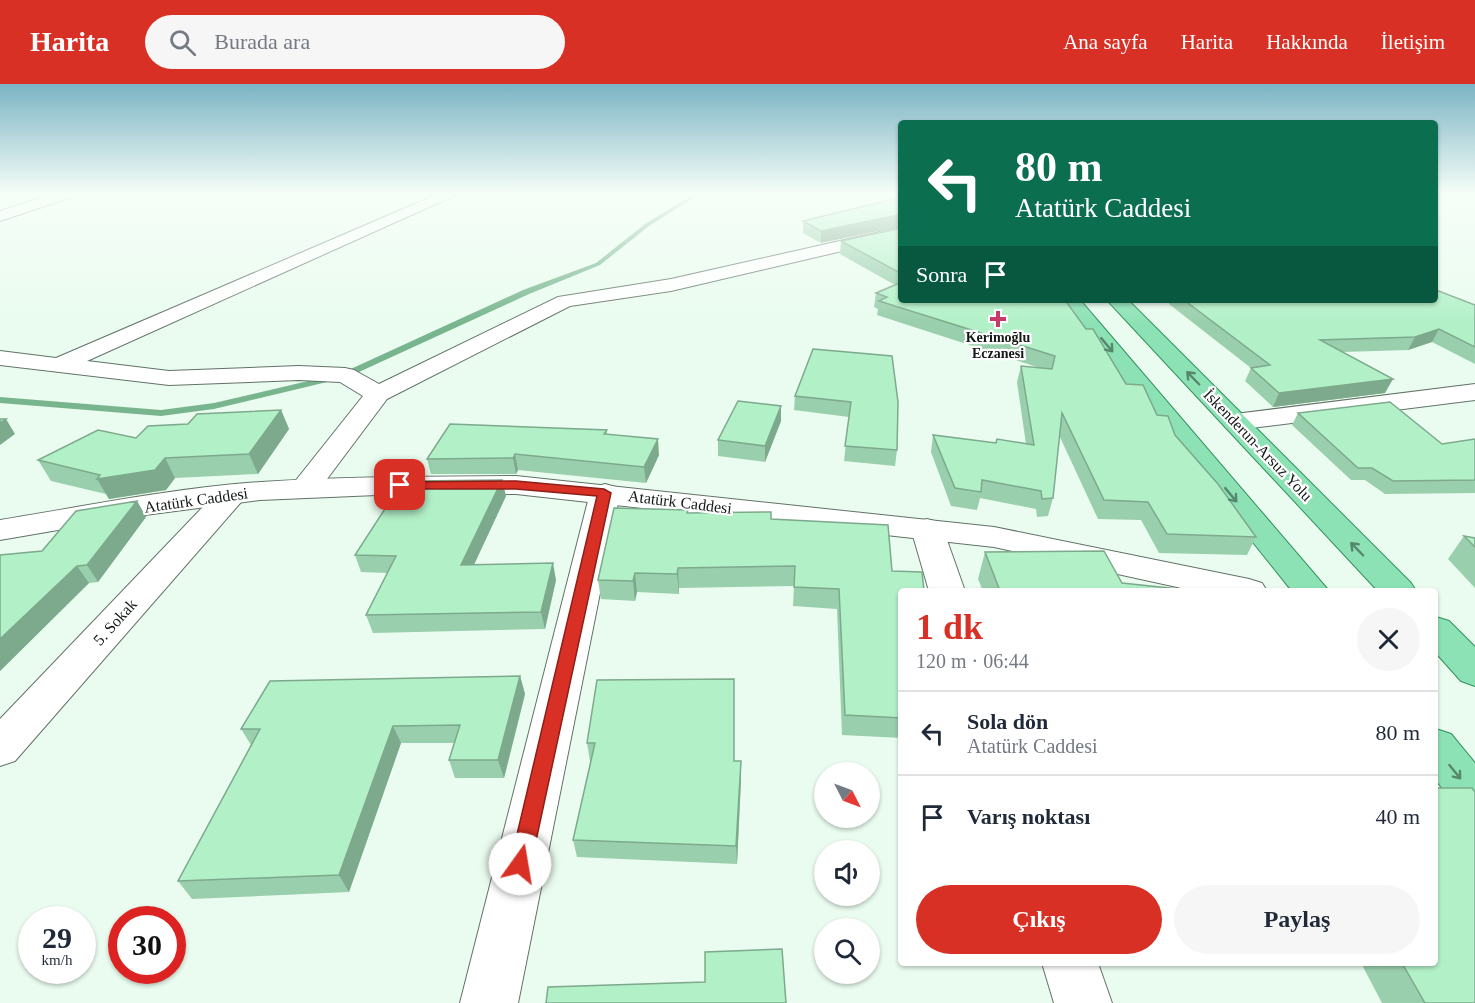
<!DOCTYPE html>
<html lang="tr">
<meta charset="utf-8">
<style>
:root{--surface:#fff;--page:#f6f6f7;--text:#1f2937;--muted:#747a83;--line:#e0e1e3;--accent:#d93025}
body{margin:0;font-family:Georgia,serif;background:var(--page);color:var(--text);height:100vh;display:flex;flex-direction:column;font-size:22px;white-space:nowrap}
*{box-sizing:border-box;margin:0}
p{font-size:20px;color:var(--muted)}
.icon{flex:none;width:33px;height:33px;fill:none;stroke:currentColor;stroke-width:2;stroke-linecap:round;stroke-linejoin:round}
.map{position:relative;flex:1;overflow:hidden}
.drawer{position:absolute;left:898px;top:504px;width:540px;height:378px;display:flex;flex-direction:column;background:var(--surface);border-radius:6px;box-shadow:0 2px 4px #0004}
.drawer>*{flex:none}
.top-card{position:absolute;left:898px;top:36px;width:540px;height:183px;border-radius:6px;box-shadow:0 2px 4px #0004;background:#0b6e4f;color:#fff;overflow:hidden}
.needle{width:39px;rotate:132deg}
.controls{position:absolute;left:814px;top:678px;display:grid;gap:12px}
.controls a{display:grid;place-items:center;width:66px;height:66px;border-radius:50%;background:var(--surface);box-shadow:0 2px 4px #0004;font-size:30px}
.speed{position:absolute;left:18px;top:822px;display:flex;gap:12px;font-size:30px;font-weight:700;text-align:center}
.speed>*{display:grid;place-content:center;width:78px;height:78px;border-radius:50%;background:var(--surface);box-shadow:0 2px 4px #0004;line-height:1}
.speed small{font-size:15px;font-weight:400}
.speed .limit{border:9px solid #d22;background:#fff;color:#111}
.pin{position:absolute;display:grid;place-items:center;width:51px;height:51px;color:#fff;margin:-26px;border-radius:12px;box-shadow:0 3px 9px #0006}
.me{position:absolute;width:66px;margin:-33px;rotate:13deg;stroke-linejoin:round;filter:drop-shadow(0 0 4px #0008)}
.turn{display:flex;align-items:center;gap:21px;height:126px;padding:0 18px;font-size:27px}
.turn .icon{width:78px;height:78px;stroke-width:2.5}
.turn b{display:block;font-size:42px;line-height:51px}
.then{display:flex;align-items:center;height:57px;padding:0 18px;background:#0003;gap:12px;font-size:22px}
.round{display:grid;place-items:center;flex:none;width:63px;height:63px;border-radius:32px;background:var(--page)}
.headline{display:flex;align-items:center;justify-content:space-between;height:102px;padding:0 18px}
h1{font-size:36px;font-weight:700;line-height:45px;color:var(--accent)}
.primary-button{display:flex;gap:12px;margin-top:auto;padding:12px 18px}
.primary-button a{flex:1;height:69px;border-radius:36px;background:var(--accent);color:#fff;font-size:24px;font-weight:700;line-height:69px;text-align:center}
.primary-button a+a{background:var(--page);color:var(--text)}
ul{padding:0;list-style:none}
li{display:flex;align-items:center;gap:18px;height:84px;padding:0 18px;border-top:2px solid var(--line)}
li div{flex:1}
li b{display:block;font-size:22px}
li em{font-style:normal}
header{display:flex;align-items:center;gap:36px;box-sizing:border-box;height:84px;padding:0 30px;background:var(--accent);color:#fff}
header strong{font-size:28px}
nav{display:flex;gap:33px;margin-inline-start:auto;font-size:21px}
.search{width:420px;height:54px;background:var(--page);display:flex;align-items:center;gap:15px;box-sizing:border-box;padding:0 21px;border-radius:33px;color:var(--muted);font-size:22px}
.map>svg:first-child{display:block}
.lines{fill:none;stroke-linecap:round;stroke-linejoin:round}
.stream{fill:#78b58e;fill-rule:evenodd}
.street-casing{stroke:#627267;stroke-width:2}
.secondary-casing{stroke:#627267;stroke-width:2}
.primary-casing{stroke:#31905c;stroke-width:2}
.street{fill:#fff;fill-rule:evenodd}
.secondary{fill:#fff;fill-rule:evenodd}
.primary{fill:#8de2b5;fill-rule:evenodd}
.wall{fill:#99cfac}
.shaded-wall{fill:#7da98c}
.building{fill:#b2f1c8;stroke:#7da98c;stroke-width:1.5}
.oneway{stroke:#56886d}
.route{fill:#d93025;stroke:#8d1f18;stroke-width:1.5}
.poi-dot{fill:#c73967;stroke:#fff;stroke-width:2}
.labels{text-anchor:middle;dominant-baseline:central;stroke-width:4.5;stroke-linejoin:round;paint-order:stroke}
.far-poi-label{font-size:14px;font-weight:bold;fill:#131a15;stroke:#fff}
.street-label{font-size:16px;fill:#131a15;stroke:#fff}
</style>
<header>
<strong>Harita</strong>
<div class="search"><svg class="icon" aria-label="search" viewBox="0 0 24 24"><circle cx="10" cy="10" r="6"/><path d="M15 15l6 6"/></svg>Burada ara</div>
<nav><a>Ana sayfa</a><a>Harita</a><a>Hakkında</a><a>İletişim</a></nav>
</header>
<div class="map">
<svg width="1475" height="919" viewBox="0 0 1475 919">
<rect width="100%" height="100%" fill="#eafcef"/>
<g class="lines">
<!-- stream -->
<polygon class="stream" points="694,110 700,110 649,142 600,181 529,210 348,293 214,325 161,332 0,319 0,313 161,326 214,319 342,289 523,206 596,179 645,140"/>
<defs>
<g id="street">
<polygon points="51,110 74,110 72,113 0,137 0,127"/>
<polygon points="438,110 458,110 87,277 169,287 299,282 345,284 354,286 379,300 558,213 671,195 902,143 902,153 671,207 570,222 387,315 315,411 304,414 293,411 289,405 363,312 340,298 299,296 169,301 0,281 0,267 56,274"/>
<polygon points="1475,300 1475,316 1235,346 1226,344 1222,338 1226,332 1235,330"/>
<polygon points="605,400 616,403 620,409 518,919 460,919 590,409 594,403"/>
<polygon points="231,402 242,405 246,411 242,417 15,677 0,682 0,635 220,405"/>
<polygon points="927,435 938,438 943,445 965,507 929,507 911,445 916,438"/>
<polygon points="1042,879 1098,879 1112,919 1054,919"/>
</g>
<g id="secondary">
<polygon points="1436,110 1447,110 1436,116"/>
<path d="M516,392l478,51 255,52 13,4 5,8h-72l-201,-44 -478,-53 -139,1 -117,5 -115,15 -145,25v-20c86,-14 174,-32 261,-38 85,-6 170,-5 255,-6z"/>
</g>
<g id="primary">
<polygon points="1059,216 1080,216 1329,507 1292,507"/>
<polygon points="1107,216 1128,216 1411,499 1416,507 1378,507"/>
<polygon points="1436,533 1449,537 1475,563 1475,602 1461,597 1436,569"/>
<polygon points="1436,645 1451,650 1475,679 1475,733 1459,727 1436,696"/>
</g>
</defs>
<!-- street casing -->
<use href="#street" class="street-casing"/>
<!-- secondary casing -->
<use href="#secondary" class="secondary-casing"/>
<!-- primary casing -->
<use href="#primary" class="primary-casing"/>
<!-- street -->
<use href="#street" class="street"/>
<!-- secondary -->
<use href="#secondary" class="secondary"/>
<!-- primary -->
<use href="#primary" class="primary"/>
</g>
<!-- wall -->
<g class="wall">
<polygon points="902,113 821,159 803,149 803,137"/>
<polygon points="902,144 902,216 1065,216 1126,300 1157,331 1175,351 1256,453 1247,471 1159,469 1141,436 1098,435 1059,351 1053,414 1048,432 1037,433 1036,425 980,414 977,426 951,422 931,368 933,351 996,359 1026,360 1017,298 1021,282 1040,284 877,231 878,225 874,223 876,209 895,201 840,170 841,157"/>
<polygon points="1170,216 1436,216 1475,221 1475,280 1432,258 1408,266 1343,268 1385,309 1273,323 1245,297 1251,284 1169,220"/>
<polygon points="813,265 897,366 895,382 844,377 849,333 794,326 795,312"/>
<polygon points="281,326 289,345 258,390 175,394 166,406 109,415 106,410 51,397 38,376 136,354 188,340"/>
<polygon points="1298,329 1442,360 1475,355 1475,409 1385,410 1365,396 1351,396 1292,341"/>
<polygon points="781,337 765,378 718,372 718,356"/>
<polygon points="607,346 607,351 659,371 646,399 518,386 516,390 431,390 427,375"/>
<polygon points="502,396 506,412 474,480 556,496 545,545 373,549 366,531 387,489 361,488 355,471 399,415"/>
<polygon points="137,417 146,433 98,498 89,499 0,587 0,471 42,467"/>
<polygon points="688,426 688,429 771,435 892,487 902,507 902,654 842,651 837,525 793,522 794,502 679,504 679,510 637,508 635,517 601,515 598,496"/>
<polygon points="1464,452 1475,454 1475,504 1448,475"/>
<polygon points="985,468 1122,499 1198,507 983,507 978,495"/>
<polygon points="520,592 525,610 504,694 455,694 449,676 454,659 401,659 349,808 192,815 178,797 251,661 241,645"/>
<polygon points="597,596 734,677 741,695 737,780 577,773 573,756 591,677 590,677 587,659"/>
<polygon points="1361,879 1436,879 1475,919 1382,919"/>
</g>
<!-- shaded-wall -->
<g class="shaded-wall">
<polygon points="902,130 902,142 821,159 821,147"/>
<polygon points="1439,245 1432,258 1408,266 1415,253"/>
<polygon points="1393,295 1385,309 1273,323 1279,309"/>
<polygon points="781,322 781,337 765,378 765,362"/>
<polygon points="281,326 289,345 258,390 249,370"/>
<polygon points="6,335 15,350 0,361 0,339"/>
<polygon points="658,355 659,371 646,399 644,383"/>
<polygon points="515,370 518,386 516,390 513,374"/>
<polygon points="165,374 175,394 166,406 109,415 97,395"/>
<polygon points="502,396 506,412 466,498 461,481"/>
<polygon points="137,417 146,433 98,498 87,481"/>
<polygon points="553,479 556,496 545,545 541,528"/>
<polygon points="77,482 89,499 0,587 0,555"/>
<polygon points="678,484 679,504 679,510 677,490"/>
<polygon points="635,489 637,508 635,517 633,497"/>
<polygon points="520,592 525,610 504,694 498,676"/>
<polygon points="393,642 401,659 349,808 339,791"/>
<polygon points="741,677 741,695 737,780 736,762"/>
</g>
<!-- building -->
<g class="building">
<polygon points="902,113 902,130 821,147 803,137"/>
<polygon points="902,144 902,190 841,157"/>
<polygon points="902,198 902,216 1065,216 1086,245 1093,245 1126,300 1143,301 1157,331 1168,332 1175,351 1218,400 1256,453 1167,450 1148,418 1104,416 1062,329 1053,414 1042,415 1041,407 982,396 981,408 955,404 933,351 996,359 997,355 1034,361 1021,282 1052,285 1055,272 879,217 887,213 876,209"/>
<polygon points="1436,206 1475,221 1475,263 1439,245 1415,253 1320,256 1393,295 1279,309 1251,284 1270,281 1184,216 1436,216"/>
<polygon points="813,265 892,272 898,318 897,366 845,362 851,318 795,312"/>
<polygon points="738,317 781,322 765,362 718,356"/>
<polygon points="1390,318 1442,360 1475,355 1475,396 1393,397 1372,384 1358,384 1298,329"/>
<polygon points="281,326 249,370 165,374 155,386 97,395 100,391 38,376 98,346 136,354 148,342 188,340 197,330"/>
<polygon points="0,335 6,335 0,339"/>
<polygon points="450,340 607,346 604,350 658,355 644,383 515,370 513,374 427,375"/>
<polygon points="502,396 461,481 553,479 541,528 366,531 396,472 355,471 392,414 399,415 411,397"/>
<polygon points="137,417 87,481 77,482 0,555 0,471 42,467 76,427"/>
<polygon points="614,424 688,426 687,429 771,428 771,435 888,441 892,487 922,488 924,507 902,507 902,634 845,631 839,505 794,503 795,482 678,484 677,490 635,489 633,497 598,496"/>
<polygon points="1464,452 1475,454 1475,463"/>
<polygon points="1104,467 1122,499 1198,507 1000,507 985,468"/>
<polygon points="520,592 498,676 449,676 460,641 393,642 339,791 178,797 260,645 241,645 270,597"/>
<polygon points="734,595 734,677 741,677 736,762 573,756 595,659 587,659 597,596"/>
<polygon points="1436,704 1472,704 1475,708 1475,919 1425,919 1402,879 1436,879"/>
<polygon points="782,865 786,919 546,919 548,903 705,898 705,868"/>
</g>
<!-- one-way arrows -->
<defs><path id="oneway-shaft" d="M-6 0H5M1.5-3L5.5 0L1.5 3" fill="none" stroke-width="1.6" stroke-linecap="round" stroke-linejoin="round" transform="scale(1.5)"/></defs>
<g class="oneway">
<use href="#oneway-shaft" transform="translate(1107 261) rotate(50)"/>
<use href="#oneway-shaft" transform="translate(1193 294) rotate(-134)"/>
<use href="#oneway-shaft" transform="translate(1231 411) rotate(50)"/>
<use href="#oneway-shaft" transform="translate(1357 465) rotate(-134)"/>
<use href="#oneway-shaft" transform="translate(1455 688) rotate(51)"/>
</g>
<!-- sky -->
<linearGradient id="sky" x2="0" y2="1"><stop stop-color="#7bb4c4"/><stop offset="0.46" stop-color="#f6fef8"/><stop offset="1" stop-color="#f6fef8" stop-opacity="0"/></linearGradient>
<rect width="1475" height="239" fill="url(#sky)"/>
<!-- route -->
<polygon class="route" points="516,397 604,405 611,409 531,780 528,787 520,789 513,787 510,780 597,412 516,405 400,405 394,401 400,398"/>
<!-- markers -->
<path class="poi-dot" d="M995 226h6v6h6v6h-6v6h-6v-6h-6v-6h6z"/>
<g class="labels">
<!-- far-poi labels -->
<g class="far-poi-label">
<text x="998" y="253">Kerimoğlu<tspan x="998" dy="16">Eczanesi</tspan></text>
</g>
<!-- street labels -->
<g class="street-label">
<text transform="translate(1258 361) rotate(46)">İskenderun-Arsuz Yolu</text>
<text transform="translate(196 416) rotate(-8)">Atatürk Caddesi</text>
<text transform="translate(680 418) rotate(7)">Atatürk Caddesi</text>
<text transform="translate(115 538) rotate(-48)">5. Sokak</text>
</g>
</g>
</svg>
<div class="controls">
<a><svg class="needle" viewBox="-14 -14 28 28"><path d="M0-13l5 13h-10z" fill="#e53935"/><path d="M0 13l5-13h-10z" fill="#747a83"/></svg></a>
<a><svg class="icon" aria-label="sound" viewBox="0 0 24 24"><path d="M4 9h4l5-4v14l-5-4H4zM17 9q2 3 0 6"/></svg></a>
<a><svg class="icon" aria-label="search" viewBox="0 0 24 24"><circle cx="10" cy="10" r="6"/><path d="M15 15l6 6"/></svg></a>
</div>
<div class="speed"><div>29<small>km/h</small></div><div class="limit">30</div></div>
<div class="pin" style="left:400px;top:401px;background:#d93025"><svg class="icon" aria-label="arrive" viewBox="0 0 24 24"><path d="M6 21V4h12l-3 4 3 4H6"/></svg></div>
<svg class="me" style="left:520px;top:780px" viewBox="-20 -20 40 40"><circle r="19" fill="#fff"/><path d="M0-13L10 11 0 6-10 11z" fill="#d93025"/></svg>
<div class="top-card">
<div class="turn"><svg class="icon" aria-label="left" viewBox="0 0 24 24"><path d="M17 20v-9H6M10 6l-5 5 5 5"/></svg><div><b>80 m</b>Atatürk Caddesi</div></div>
<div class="then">Sonra<svg class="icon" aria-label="arrive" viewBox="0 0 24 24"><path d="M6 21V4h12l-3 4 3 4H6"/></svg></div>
</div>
<section class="drawer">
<div class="headline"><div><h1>1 dk</h1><p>120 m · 06:44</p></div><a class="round"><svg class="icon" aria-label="close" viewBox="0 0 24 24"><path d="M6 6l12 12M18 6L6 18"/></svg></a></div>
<ul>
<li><svg class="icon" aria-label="left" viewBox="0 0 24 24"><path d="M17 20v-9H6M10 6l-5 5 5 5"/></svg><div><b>Sola dön</b><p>Atatürk Caddesi</p></div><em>80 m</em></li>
<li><svg class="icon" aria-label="arrive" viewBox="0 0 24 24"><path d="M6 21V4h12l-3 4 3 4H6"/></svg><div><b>Varış noktası</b></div><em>40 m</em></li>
</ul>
<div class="primary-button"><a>Çıkış</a><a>Paylaş</a></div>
</section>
</div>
